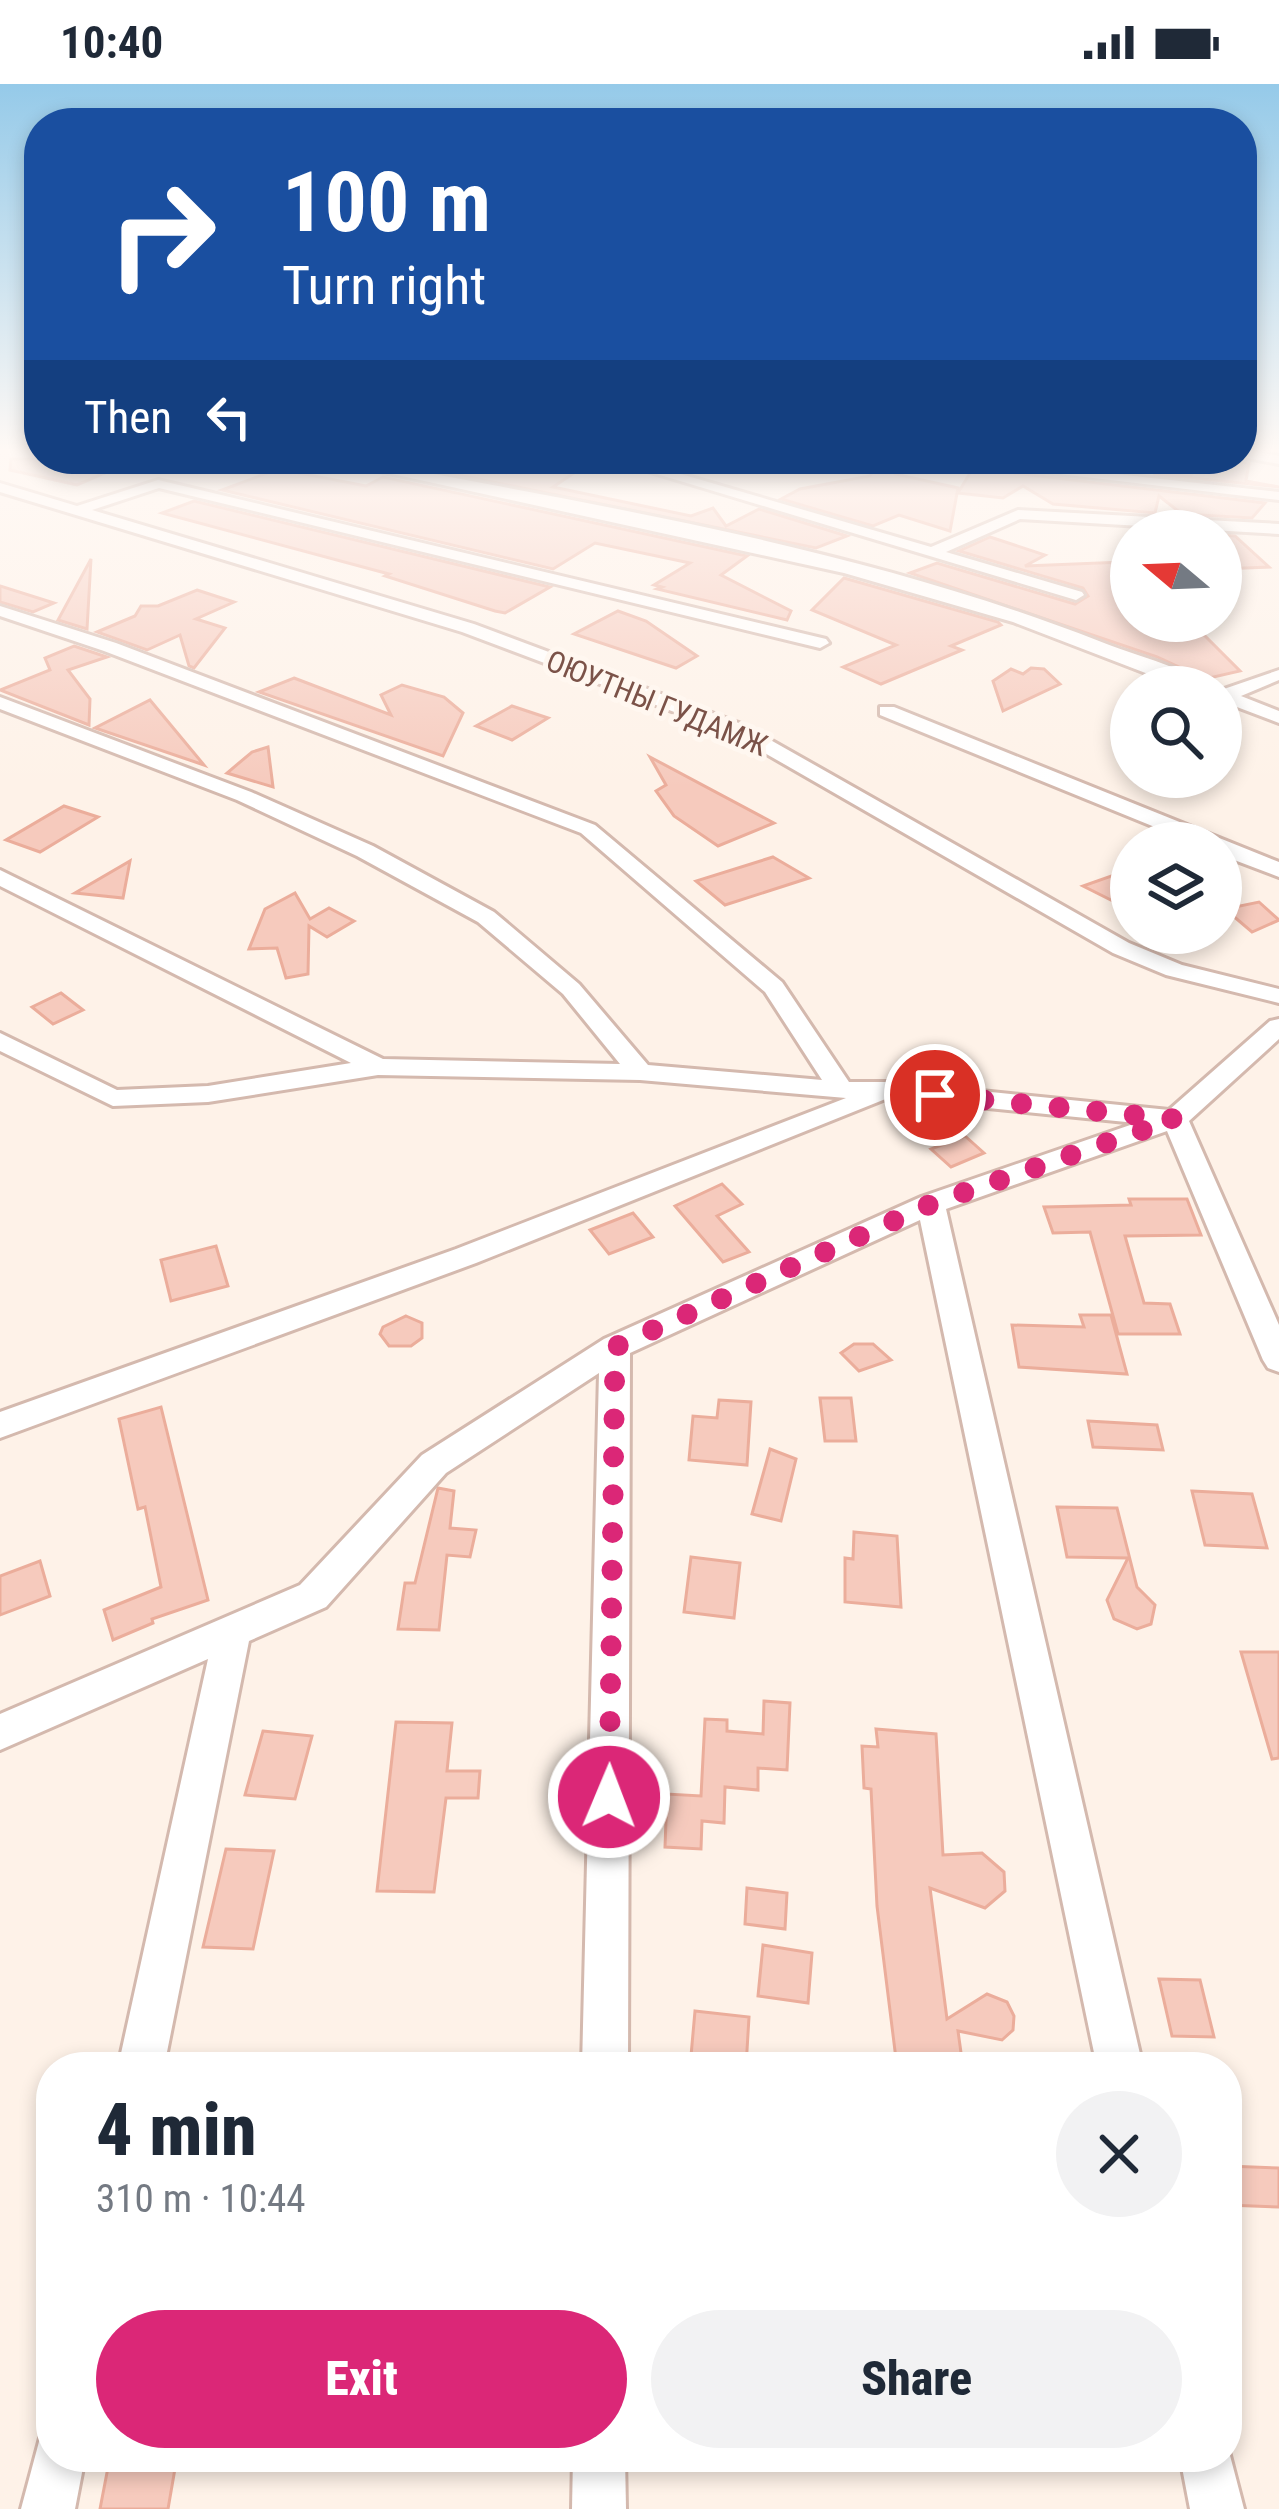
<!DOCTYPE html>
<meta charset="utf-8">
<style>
:root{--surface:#fff;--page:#f2f2f3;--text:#1f2937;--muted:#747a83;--accent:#db2777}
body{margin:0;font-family:"Roboto Condensed",sans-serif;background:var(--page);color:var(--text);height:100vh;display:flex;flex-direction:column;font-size:45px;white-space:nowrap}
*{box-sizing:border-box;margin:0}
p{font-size:39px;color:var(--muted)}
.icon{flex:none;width:66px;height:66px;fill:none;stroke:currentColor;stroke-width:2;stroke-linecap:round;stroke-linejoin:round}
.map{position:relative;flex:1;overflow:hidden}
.side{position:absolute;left:36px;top:1968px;width:1206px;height:420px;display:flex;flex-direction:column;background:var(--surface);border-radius:48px;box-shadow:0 6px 18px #0003}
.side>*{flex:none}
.guide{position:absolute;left:24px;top:24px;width:1233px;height:366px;border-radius:48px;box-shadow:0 6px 18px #0003;background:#1a4fa0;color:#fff;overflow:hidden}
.needle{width:78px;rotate:289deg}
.buttons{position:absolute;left:1110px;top:426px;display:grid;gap:24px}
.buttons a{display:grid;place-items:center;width:132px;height:132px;border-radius:50%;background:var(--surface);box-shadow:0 6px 18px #0003;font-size:60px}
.pin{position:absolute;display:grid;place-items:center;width:102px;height:102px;color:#fff;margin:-51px;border:6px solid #fff;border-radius:50%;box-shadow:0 3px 12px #0007}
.me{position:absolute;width:132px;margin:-66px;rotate:1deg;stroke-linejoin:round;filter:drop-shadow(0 0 9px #0008)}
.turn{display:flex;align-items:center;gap:42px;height:252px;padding:0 60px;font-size:54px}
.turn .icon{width:156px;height:156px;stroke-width:2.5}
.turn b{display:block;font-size:84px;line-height:102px}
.then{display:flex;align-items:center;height:114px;padding:0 60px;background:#0003;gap:24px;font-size:45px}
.round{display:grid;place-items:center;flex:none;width:126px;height:126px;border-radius:63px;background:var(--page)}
.headline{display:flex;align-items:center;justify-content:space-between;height:204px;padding:0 60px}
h1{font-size:72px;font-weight:800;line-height:90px}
.primary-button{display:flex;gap:24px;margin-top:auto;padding:24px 60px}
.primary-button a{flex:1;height:138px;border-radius:72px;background:var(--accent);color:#fff;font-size:48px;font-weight:800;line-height:138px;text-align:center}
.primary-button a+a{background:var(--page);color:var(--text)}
.status{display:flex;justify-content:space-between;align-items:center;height:84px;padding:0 60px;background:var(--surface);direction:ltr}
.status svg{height:33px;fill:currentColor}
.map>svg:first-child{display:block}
.building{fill:#f6cabd;stroke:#ebad9b;stroke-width:3}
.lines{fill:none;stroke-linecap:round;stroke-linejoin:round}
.minor-casing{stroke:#d4b9ae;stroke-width:6}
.minor{fill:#fff;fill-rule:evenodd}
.route{stroke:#db2777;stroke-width:21;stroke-dasharray:0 37.8}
.labels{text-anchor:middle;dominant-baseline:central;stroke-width:10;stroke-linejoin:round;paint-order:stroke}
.far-street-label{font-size:30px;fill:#7b5248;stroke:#fff7f0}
</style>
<div class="status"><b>10:40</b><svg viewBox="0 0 49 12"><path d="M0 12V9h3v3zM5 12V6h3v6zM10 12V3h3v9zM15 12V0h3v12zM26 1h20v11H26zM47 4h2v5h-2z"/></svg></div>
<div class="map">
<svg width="1279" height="2425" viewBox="0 0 1279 2425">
<rect width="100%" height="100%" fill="#fef2e8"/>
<!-- building -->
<g class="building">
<polygon points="11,375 137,375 77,401 10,386"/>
<polygon points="882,375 895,390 958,404 950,447 899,431 873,442 781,415 800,405 870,392"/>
<polygon points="1198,375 1249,379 1246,397 1279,403 1153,390 1191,392"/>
<polygon points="413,376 475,386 492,383 506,389 532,377 577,387 553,403 691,432 713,424 726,442 759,425 847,452 816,464 405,380"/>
<polygon points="973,384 1265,419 1252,434 1182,430 1159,412 1155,429 1053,420 1023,402 1003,414 958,409"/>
<polygon points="278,385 366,402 383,393 747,472 721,491 791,527 787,536 657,505 662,503 654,501 690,479 595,459 553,485 222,406"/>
<polygon points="194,417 550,503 505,529 495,527 385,492 389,490 162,429"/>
<polygon points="1221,451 1235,452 1269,483 1221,485"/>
<polygon points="990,453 1045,471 1025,482 1123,478 1131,487 1131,537 1190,537 1240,587 1205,595 1157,573 910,489 937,479 1075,520 1088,512 1083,504 959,467"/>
<polygon points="91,475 87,545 58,536"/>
<polygon points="844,494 998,538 1001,541 951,562 962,566 881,600 843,583 896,561 812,526"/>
<polygon points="0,502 54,519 33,528 0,518"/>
<polygon points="197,506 234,518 196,535 225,544 194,584 189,582 180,551 147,566 97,548 135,532 141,522 158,522"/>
<polygon points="618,527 646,537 697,572 676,584 574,550"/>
<polygon points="74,562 107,573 68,586 90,615 89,641 0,606 50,586 45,574"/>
<polygon points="1031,584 1044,585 1060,600 1003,627 993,597 1011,585 1023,590"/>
<polygon points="294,594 391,631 381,611 402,601 444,613 463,629 443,672 259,608"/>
<polygon points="150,616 204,681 95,644"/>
<polygon points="512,622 548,634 512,656 476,642"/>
<polygon points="268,663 273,703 227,689 252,668"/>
<polygon points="650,673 774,739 718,762 674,732 656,707 666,701"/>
<polygon points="64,722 98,733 40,768 6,756"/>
<polygon points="773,773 809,794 725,821 696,797"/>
<polygon points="130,777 123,814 75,809"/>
<polygon points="1131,785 1131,826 1083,802"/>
<polygon points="295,809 310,835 329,824 354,837 327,853 309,842 308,890 286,894 277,864 249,865 265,825"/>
<polygon points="1259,818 1279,836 1252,848 1225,825"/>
<polygon points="61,909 83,926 53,940 32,923"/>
<polygon points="965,1052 984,1069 951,1083 931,1065"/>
<polygon points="722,1100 742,1120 717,1132 749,1168 723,1178 675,1122"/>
<polygon points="1129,1115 1187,1115 1201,1151 1125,1152 1144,1219 1170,1220 1180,1250 1118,1250 1090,1148 1053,1149 1044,1123 1131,1121"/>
<polygon points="633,1129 653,1153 609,1170 590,1146"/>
<polygon points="216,1162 228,1202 171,1217 161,1176"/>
<polygon points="1080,1231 1111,1231 1127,1290 1019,1283 1012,1241 1084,1243"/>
<polygon points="406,1232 422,1239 422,1254 411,1262 389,1262 380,1250 383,1243"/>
<polygon points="854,1260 873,1260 891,1276 859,1287 841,1269"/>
<polygon points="820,1314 851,1314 856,1357 825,1357"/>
<polygon points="719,1316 751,1318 747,1381 689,1376 693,1332 717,1334"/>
<polygon points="161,1323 208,1516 152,1535 153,1539 113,1556 104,1526 161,1503 145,1423 138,1425 119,1335"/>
<polygon points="1088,1337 1157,1341 1163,1366 1093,1363"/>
<polygon points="770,1365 796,1375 781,1437 752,1430"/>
<polygon points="438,1404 454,1407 450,1444 476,1446 470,1473 447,1471 439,1546 398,1545 405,1499 415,1499"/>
<polygon points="1192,1407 1252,1410 1267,1464 1205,1461"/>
<polygon points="1057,1423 1117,1424 1137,1503 1155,1521 1151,1540 1137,1545 1114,1535 1107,1516 1128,1474 1067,1473"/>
<polygon points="854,1448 897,1452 901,1523 845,1518 845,1474 853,1475"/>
<polygon points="691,1473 740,1479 734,1534 684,1528"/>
<polygon points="40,1477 50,1512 0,1531 0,1492"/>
<polygon points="1241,1568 1279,1568 1279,1674 1272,1675"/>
<polygon points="764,1617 790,1619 787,1686 758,1684 758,1706 725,1703 724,1739 702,1737 701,1765 665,1763 667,1710 701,1712 705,1635 727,1636 727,1647 763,1650"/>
<polygon points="396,1638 452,1639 447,1687 480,1687 478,1714 446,1714 434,1808 377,1807"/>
<polygon points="876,1645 936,1650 943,1771 982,1769 1004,1788 1005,1807 985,1824 930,1804 947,1935 987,1910 1007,1918 1014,1932 1013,1946 1002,1956 958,1947 963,1983 897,1983 877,1822 871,1705 864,1704 862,1662 878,1663"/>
<polygon points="263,1647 312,1652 295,1715 245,1711"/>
<polygon points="226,1765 274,1767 253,1865 203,1863"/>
<polygon points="747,1804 787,1809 785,1845 745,1840"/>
<polygon points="763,1861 812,1869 808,1919 758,1912"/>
<polygon points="1159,1895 1200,1896 1214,1953 1172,1952"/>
<polygon points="695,1927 749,1933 746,1983 690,1983"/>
<polygon points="1227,2082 1279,2084 1279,2123 1227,2121"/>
<polygon points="110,2373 177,2373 168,2425 100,2425"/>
</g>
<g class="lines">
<defs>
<g id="minor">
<polygon points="1242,365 1279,372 1279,380 1242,373"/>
<path d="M324,375h29c249,47 509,89 746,182 33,14 82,24 109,46h-26l-169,-65 -169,-49z"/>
<polygon points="607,375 629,375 931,463 1018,426 1279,440 1279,450 1020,435 946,468 1082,508 1084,511 1076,516"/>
<polygon points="935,375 980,375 1279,408 1279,416"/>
<polygon points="158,396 826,555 829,559 820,564 159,404 92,426 474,540 744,641 1129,859 1182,881 1279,905 1279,919 1166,891 1113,869 730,649 462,548 0,408 0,399 77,422"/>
<polygon points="0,522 116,559 595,741 782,898 849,998 893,998 1169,1026 1270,937 1279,935 1279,955 1189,1037 1279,1241 1279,1288 1268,1284 1263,1276 1167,1047 946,1125 1143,1983 1097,1983 920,1136 630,1269 628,1983 582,1983 599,1289 446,1389 326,1523 249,1557 164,1983 118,1983 208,1575 0,1666 0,1630 300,1501 422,1371 604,1255 921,1113 1136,1039 888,1014 476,1179 0,1354 0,1328 456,1165 846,1014 640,996 378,991 208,1018 113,1022 0,967 0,949 117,1006 208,1002 351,979 0,802 0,786 383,975 620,980 563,910 478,838 357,772 237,716 0,625 0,613 251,708 373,762 494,828 579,900 648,981 822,996 765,908 581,749 104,567 0,532"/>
<polygon points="1279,586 1279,596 1241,612 1279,627 1279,639 1221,617 1221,606"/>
<polygon points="880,623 894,623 1279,778 1279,793 1221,771 1221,759 1194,759 880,631"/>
<polygon points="51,2350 51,2373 85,2373 75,2425 21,2425 40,2354"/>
<polygon points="1227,2360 1244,2425 1190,2425 1180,2373 1227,2373"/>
<polygon points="573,2373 625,2373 626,2425 572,2425"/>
</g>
</defs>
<!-- minor casing -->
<use href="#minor" class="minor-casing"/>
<!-- minor -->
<use href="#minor" class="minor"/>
</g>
<!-- sky -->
<linearGradient id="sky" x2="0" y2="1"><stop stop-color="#95cae9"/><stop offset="0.52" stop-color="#fff9f5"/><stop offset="1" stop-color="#fff9f5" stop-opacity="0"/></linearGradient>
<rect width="1279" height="703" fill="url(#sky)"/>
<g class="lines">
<!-- route -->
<polyline class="route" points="609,1713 615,1263 931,1120 1175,1035 935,1011"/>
</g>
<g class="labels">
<!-- far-street labels -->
<g class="far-street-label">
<text transform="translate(657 619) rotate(22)">ОЮУТНЫ ГУДАМЖ</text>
</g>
</g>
</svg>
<div class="buttons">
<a><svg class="needle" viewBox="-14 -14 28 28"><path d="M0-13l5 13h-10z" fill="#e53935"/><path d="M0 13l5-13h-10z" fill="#747a83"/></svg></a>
<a><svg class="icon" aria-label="search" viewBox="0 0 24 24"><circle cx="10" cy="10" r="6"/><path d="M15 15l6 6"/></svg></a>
<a><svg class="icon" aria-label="layers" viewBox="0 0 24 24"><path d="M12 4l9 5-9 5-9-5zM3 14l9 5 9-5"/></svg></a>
</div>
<div class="pin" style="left:935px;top:1011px;background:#d93025"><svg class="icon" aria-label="arrive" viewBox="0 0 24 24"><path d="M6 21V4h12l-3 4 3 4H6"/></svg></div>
<svg class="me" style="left:609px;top:1713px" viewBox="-20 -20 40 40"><circle r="17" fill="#db2777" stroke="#fff" stroke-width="3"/><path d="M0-11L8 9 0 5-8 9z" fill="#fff"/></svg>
<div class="guide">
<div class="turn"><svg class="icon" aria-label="right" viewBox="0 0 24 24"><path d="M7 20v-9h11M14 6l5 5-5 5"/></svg><div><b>100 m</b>Turn right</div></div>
<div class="then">Then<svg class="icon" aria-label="left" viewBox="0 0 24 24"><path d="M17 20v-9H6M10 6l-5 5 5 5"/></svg></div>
</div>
<section class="side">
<div class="headline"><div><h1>4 min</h1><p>310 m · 10:44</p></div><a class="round"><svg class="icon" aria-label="close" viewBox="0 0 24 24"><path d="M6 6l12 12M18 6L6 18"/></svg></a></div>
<div class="primary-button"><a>Exit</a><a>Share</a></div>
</section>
</div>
